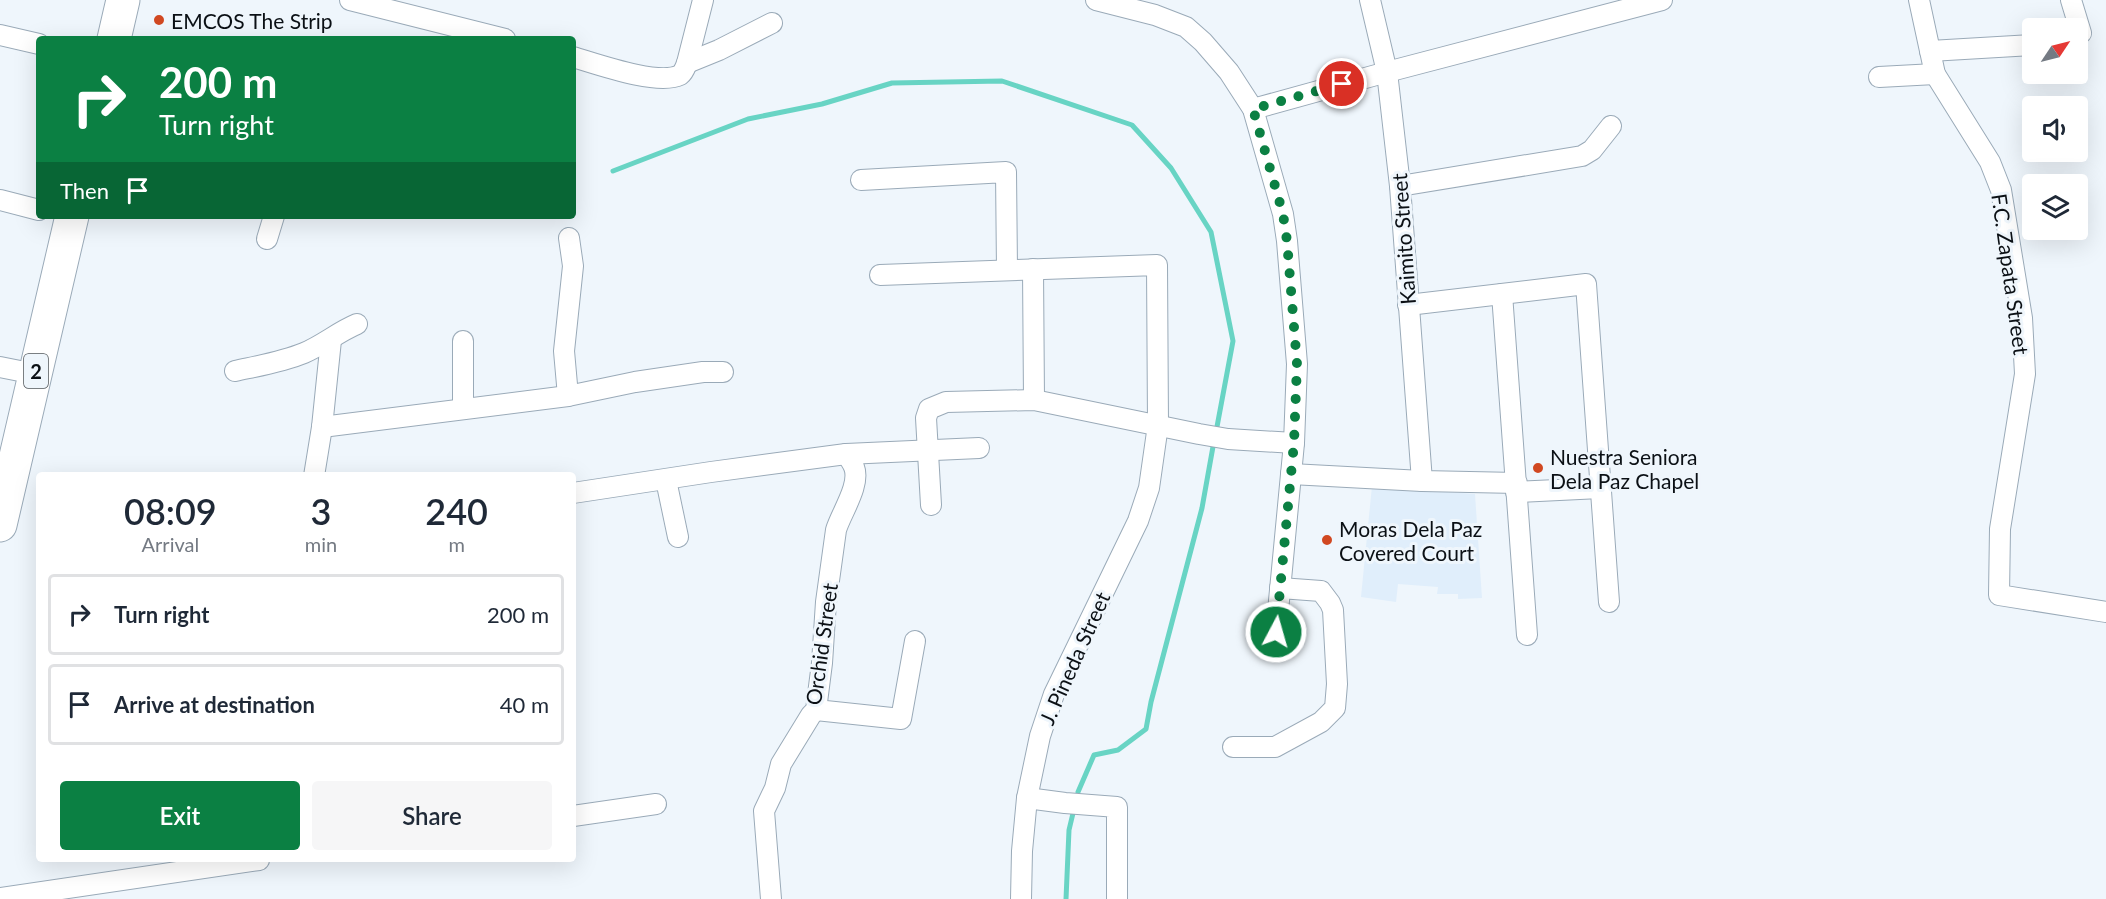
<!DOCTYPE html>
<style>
:root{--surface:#fff;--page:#f6f6f7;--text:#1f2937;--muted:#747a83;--line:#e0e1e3;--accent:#0b8043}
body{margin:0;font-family:Lato,sans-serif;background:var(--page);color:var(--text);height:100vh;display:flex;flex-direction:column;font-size:22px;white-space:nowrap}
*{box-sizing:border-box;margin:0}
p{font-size:20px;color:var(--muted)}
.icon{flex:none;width:33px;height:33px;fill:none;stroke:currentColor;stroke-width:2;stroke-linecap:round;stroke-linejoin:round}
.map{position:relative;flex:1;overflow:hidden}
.sheet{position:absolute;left:36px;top:472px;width:540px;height:390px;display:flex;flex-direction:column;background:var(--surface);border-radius:6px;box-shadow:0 6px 24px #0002}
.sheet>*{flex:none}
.guide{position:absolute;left:36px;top:36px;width:540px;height:183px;border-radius:6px;box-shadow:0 6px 24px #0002;background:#0b8043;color:#fff;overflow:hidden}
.needle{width:39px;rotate:55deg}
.fabs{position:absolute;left:2022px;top:18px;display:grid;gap:12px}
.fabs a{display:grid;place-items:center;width:66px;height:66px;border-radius:6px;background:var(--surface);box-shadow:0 6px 24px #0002;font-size:30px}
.pin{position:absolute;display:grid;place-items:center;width:51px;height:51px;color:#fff;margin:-26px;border:3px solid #fff;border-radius:50%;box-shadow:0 2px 6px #0007}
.me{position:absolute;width:66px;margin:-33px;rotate:6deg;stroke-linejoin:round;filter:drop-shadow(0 0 4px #0008)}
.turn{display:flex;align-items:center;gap:21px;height:126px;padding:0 24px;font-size:27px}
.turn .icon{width:78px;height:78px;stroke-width:2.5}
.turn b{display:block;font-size:42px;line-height:51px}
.then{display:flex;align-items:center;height:57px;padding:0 24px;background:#0003;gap:12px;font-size:22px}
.eta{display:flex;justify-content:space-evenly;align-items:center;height:102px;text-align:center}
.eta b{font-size:36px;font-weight:600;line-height:42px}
.primary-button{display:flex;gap:12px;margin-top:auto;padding:12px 24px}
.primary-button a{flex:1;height:69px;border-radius:6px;background:var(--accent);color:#fff;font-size:24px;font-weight:600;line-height:69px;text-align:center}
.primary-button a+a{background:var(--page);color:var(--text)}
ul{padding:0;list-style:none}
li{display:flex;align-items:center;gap:18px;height:81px;margin:0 12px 9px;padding:0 12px;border:3px solid var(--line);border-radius:6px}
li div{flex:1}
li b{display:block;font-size:22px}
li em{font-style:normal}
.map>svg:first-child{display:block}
.built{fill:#e0eefb}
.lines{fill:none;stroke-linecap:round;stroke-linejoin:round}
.stream{stroke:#68d4c4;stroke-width:5}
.street-casing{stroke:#9aaab8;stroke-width:22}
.highway-casing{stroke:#9aaab8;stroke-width:35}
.street{stroke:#fff;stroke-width:20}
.highway{stroke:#fff;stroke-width:33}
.route{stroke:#0b8043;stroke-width:10;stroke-dasharray:0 18}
.poi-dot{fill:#d14821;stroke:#eff6fc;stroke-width:2}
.labels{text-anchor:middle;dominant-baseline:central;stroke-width:6;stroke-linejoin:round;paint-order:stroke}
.shield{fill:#eff6fc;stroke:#4f555a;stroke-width:1.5}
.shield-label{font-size:20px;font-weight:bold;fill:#0b1015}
.poi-label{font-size:21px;fill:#0b1015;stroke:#eff6fc;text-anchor:start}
.street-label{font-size:21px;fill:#0b1015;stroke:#eff6fc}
</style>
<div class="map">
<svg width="2106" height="899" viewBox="0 0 2106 899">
<rect width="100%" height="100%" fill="#eff6fc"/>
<!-- built -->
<polygon class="built" points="1372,486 1475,494 1482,598 1458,599 1458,594 1437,594 1438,587 1398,584 1396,602 1361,597"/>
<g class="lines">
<!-- stream -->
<g class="stream">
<polyline points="613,171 748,119 822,104 892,83 1002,81 1132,125 1171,168 1211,232 1233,341 1216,432"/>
<polyline points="1078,792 1094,755 1118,750 1146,729 1151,702 1202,508 1214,441"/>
<polyline points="1066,899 1069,830 1074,809"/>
</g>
<defs>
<g id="street">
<polyline points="350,0 505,39"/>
<polyline points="1096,0 1155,15 1186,27 1203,42 1229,72 1253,109 1283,214 1287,241 1297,364 1294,443 1276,632"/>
<polyline points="1370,0 1387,72 1400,186 1422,481"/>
<polyline points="1919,0 1935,74 1990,162 2001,190 2022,318 2025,374 2000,529 1999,595 2106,612"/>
<polyline points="2071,0 2081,33 2078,35"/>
<polyline points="0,35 39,44"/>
<polyline points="1930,51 2032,45"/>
<path d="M573,57c24,7 85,29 107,18 4,-3 5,-7 7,-12l16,-63"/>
<polyline points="687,63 719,50 772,23"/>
<polyline points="1879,77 1935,74"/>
<polyline points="1253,109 1387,72 1662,0"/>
<polyline points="861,180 1006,172 1007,270"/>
<polyline points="1400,186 1582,156 1592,150 1611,126"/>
<polyline points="0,200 39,210"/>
<polyline points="267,239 274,216"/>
<polyline points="1033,269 1034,400"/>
<polyline points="880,275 1157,265 1158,425 1149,488 1138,521 1054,694 1040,736 1027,798 1022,851 1021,899"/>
<polyline points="1502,294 1527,635"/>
<polyline points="1408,305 1586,284 1609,602"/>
<polyline points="463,341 463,409"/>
<polyline points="0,367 35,374"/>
<path d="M235,371c23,-5 47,-9 69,-18 19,-8 34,-21 53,-29"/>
<polyline points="568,396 564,351 573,266 569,238"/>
<polyline points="322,427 568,396 635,382 703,372 723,372"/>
<polyline points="1291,474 1422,481 1517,483"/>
<polyline points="314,476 322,427 331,340"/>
<polyline points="666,480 678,537"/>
<polyline points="1516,492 1600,488"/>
<polyline points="573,493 711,472 846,454 979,448"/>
<polyline points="931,505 926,418 929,409 946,402 1034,400 1199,434 1228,439 1294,443"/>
<polyline points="816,710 901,719 915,641"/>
<polyline points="1233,747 1275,747 1321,722 1335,708 1337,684 1333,610 1330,603 1321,591 1280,588"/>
<polyline points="1027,798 1065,803 1117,807 1117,899"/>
<polyline points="573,816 656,804"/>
<polyline points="0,898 259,860"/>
<path d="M771,899l-7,-88 11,-23 6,-24 30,-49 5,-5 6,-47 4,-61 10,-72c5,-17 25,-45 18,-63 -2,-5 -5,-9 -8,-13"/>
</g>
<g id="highway">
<polyline points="114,39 123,0"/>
<polyline points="0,525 72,216"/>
</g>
</defs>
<!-- street casing -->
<use href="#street" class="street-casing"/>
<!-- highway casing -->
<use href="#highway" class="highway-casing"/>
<!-- street -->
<use href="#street" class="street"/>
<!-- highway -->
<use href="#highway" class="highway"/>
</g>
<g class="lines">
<!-- route -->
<polyline class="route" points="1276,632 1294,443 1297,364 1287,241 1283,214 1253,109 1342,84"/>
</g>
<!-- markers -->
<g class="poi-dot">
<circle cx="159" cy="20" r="6"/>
<circle cx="1538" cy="468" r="6"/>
<circle cx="1327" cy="540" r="6"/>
</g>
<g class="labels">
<!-- shield labels -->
<rect class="shield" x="24" y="354" width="24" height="34" rx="4.5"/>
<g class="shield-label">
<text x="36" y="371">2</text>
</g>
<!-- poi labels -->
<g class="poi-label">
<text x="171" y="20">EMCOS The Strip</text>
<text x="1550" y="456">Nuestra Seniora<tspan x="1550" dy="24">Dela Paz Chapel</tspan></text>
<text x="1339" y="528">Moras Dela Paz<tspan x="1339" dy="24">Covered Court</tspan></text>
</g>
<!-- street labels -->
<g class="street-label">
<text transform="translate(1403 239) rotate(-94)">Kaimito Street</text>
<text transform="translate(2011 274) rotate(82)">F.C. Zapata Street</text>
<text transform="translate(821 644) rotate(-82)">Orchid Street</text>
<text transform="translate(1074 658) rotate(-66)">J. Pineda Street</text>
</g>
</g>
</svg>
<div class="fabs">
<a><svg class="needle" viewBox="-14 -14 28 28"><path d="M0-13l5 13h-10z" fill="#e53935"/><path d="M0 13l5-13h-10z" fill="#747a83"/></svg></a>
<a><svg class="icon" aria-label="sound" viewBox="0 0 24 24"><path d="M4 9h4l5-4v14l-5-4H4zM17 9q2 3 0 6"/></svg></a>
<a><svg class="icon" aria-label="layers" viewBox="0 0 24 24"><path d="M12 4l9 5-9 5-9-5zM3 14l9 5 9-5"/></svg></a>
</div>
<div class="pin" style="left:1342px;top:84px;background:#d93025"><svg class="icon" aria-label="arrive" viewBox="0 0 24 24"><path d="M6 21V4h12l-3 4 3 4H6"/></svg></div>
<svg class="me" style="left:1276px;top:632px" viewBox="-20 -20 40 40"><circle r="17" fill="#0b8043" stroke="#fff" stroke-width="3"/><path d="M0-11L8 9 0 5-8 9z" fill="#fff"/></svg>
<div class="guide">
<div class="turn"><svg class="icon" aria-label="right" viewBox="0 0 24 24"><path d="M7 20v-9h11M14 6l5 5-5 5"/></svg><div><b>200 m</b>Turn right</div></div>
<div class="then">Then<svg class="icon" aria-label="arrive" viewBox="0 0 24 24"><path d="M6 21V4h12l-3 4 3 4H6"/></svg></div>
</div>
<section class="sheet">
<div class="eta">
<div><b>08:09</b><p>Arrival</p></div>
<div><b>3</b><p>min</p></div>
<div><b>240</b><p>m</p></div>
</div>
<ul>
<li><svg class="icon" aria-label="right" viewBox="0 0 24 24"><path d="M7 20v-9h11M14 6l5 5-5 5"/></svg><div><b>Turn right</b></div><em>200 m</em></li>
<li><svg class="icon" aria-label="arrive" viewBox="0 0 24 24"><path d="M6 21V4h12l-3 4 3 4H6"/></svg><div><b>Arrive at destination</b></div><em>40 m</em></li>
</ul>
<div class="primary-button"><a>Exit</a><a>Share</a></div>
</section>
</div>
